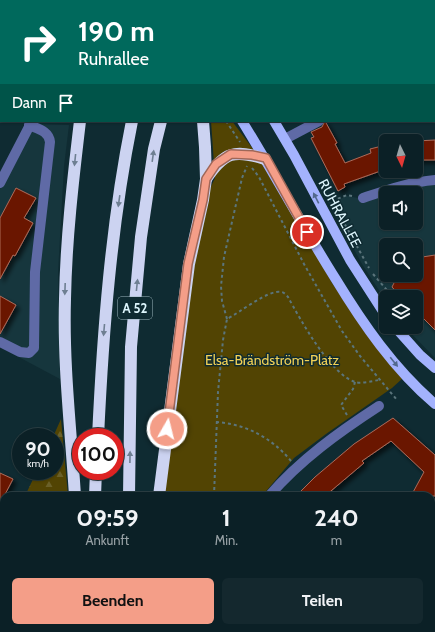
<!DOCTYPE html>
<html lang="de">
<meta charset="utf-8">
<style>
:root{--surface:#0b2026;--page:#14282e;--text:#f1f3f6;--muted:#9aa3a7;--line:#2b3e43;--accent:#f49e88}
body{margin:0;font-family:Cabin,sans-serif;background:var(--page);color:var(--text);height:100vh;display:flex;flex-direction:column;font-size:15px;white-space:nowrap}
*{box-sizing:border-box;margin:0}
p{font-size:13px;color:var(--muted)}
.icon{flex:none;width:22px;height:22px;fill:none;stroke:currentColor;stroke-width:2;stroke-linecap:round;stroke-linejoin:round}
.map{position:relative;flex:1;overflow:hidden}
.side{position:absolute;left:0px;top:492px;width:435px;height:140px;display:flex;flex-direction:column;background:var(--surface);border-radius:12px 12px 0 0;box-shadow:0 1px 3px #0004,0 0 0 1px var(--line)}
.side>*{flex:none}
.guide{position:absolute;left:0px;top:0px;width:435px;height:122px;box-shadow:0 1px 3px #0004,0 0 0 1px var(--line);background:#00695c;color:#fff;overflow:hidden}
.needle{width:26px;rotate:175deg}
.controls{position:absolute;left:379px;top:134px;display:grid;gap:8px}
.controls a{display:grid;place-items:center;width:44px;height:44px;border-radius:6px;background:var(--surface);box-shadow:0 1px 3px #0004,0 0 0 1px var(--line);font-size:20px}
.speed{position:absolute;left:12px;top:428px;display:flex;gap:8px;font-size:20px;font-weight:700;text-align:center}
.speed>*{display:grid;place-content:center;width:52px;height:52px;border-radius:50%;background:var(--surface);box-shadow:0 1px 3px #0004,0 0 0 1px var(--line);line-height:1}
.speed small{font-size:10px;font-weight:400}
.speed .limit{border:6px solid #d22;background:#fff;color:#111}
.pin{position:absolute;display:grid;place-items:center;width:34px;height:34px;color:#fff;margin:-17px;border:2px solid #fff;border-radius:50%;box-shadow:0 1px 4px #0007}
.me{position:absolute;width:44px;margin:-22px;rotate:8deg;stroke-linejoin:round;filter:drop-shadow(0 0 3px #0008)}
.turn{display:flex;align-items:center;gap:14px;height:84px;padding:0 12px;font-size:18px}
.turn .icon{width:52px;height:52px;stroke-width:2.5}
.turn b{display:block;font-size:28px;line-height:34px}
.then{display:flex;align-items:center;height:38px;padding:0 12px;background:#0003;gap:8px;font-size:15px}
.eta{display:flex;justify-content:space-evenly;align-items:center;height:68px;text-align:center}
.eta b{font-size:24px;font-weight:800;line-height:28px}
.cta{display:flex;gap:8px;margin-top:auto;padding:8px 12px}
.cta a{flex:1;height:46px;border-radius:6px;background:var(--accent);color:#111;font-size:16px;font-weight:800;line-height:46px;text-align:center}
.cta a+a{background:var(--page);color:var(--text)}
.map>svg:first-child{display:block}
.built{fill:#16363d;fill-rule:evenodd}
.forest{fill:url(#forest-firs)}
.green{fill:#524403}
.building{fill:#6b1701;stroke:#ab6a59;filter:url(#shadow)}
.lines{fill:none;stroke-linecap:round;stroke-linejoin:round}
.highway-tunnel{stroke:#2e4950;stroke-width:12;stroke-dasharray:12 6;stroke-linecap:butt}
.path{stroke:#5b757c;stroke-width:2;stroke-dasharray:3 3;stroke-linecap:butt}
.minor{stroke:#5f6aa6;stroke-width:10}
.major{stroke:#a3b2fd;stroke-width:10}
.highway{stroke:#ccd3f1;stroke-width:12}
.oneway{fill:#6e7f92}
.oneway2{fill:#52688d}
.route-casing{stroke:#9f6758;stroke-width:10}
.route{stroke:#f49e88;stroke-width:7}
.labels{text-anchor:middle;dominant-baseline:central;stroke-width:3;stroke-linejoin:round;paint-order:stroke}
.shield{fill:#0f2b32;stroke:#a0b9c0;stroke-width:1}
.shield-label{font-size:13px;font-weight:bold;fill:#def6fd}
.street-label{font-size:14px;fill:#def6fd;stroke:#0f2b32}
.park-label{font-size:14px;fill:#f2d256;stroke:#0f2b32}
</style>
<div class="map">
<svg width="435" height="632" viewBox="0 0 435 632">
<defs>
<pattern id="forest-firs" width="22" height="20" patternUnits="userSpaceOnUse"><rect width="22" height="20" fill="#524403"/><path d="M5 1l3.5 6h-7zM16 11l3.5 6h-7z" fill="#6a6029"/></pattern>
<filter id="shadow"><feDropShadow dx="3.5" dy="3.5" stdDeviation="2" flood-color="#0009"/></filter>
</defs>
<rect width="100%" height="100%" fill="#0f2b32"/>
<!-- built -->
<g class="built">
<polygon points="31,124 69,125 64,166 58,273 60,379 0,347 0,188"/>
<path d="M435,181v177l-30,-31h11v-30h-30v4l-24,-37 -34,-62h5l14,-6 17,3 33,-12zM386,193h30v30h-30zM386,245h30v30h-30z"/>
</g>
<!-- forest -->
<polygon class="forest" points="61,419 68,496 25,496 37,471 55,471 55,437 53,437"/>
<!-- green -->
<g class="green">
<polygon points="211,121 232,121 268,169 332,283 365,332 403,378 392,388 326,434 294,458 262,496 161,496 192,252 204,201 215,178"/>
<polygon points="4,535 4,628 58,628 61,632 0,632 0,541"/>
</g>
<!-- building -->
<g class="building">
<polygon points="325,121 337,143 335,144 345,163 371,153 370,149 386,145 386,169 344,184 345,187 338,191 311,138 314,137 311,132 322,127"/>
<polygon points="435,140 435,160 416,160 416,141"/>
<polygon points="16,188 36,198 24,218 33,223 15,256 13,255 0,279 0,218"/>
<polygon points="435,255 435,330 416,311 416,297 401,297 392,287 398,275 416,275 416,258"/>
<polygon points="0,296 16,305 0,334"/>
<polygon points="393,418 435,455 435,496 411,496 424,472 391,441 362,461 364,463 325,496 296,496 315,477 354,444"/>
<polygon points="0,473 13,479 0,504"/>
</g>
<g class="lines">
<!-- highway-tunnel -->
<g class="highway-tunnel">
<polyline points="165,1 165,0"/>
<polyline points="196,1 197,0"/>
</g>
<!-- path -->
<g class="path">
<polyline points="24,1 24,0"/>
<polyline points="412,1 413,0"/>
<polyline points="0,43 1,41"/>
<polyline points="434,50 435,50"/>
<polyline points="434,93 435,93"/>
<polyline points="226,121 240,142"/>
<polyline points="252,168 259,177 304,264 342,331 360,356 397,400"/>
<polyline points="352,196 347,195 332,201 369,268"/>
<polyline points="373,274 393,297"/>
<polyline points="227,319 222,301 221,286 224,257 242,178 247,166"/>
<polyline points="412,331 416,327"/>
<polyline points="347,415 341,405 353,389 355,382"/>
<path d="M216,422c30,2 56,16 75,39"/>
<path d="M214,496l4,-104 5,-52 4,-21c12,-6 42,-30 54,-27 3,0 5,3 7,5 12,22 42,77 67,85 6,2 17,-1 24,-2"/>
<polyline points="0,555 4,550"/>
</g>
<!-- minor -->
<g class="minor">
<polyline points="285,139 319,121"/>
<polyline points="0,183 32,121"/>
<path d="M363,198c24,-8 47,-16 72,-18"/>
<path d="M0,342l20,10 9,1 5,-5 1,-76 15,-130c-1,-11 -12,-13 -21,-17"/>
<path d="M269,496c31,-36 70,-64 110,-90"/>
<polyline points="0,529 4,531"/>
<polyline points="194,628 202,632"/>
<polyline points="174,632 176,628"/>
</g>
<!-- major -->
<g class="major">
<polyline points="137,0 138,1"/>
<polyline points="176,0 177,1"/>
<path d="M242,121c32,52 61,106 93,157 28,46 59,91 100,126"/>
<polyline points="274,121 294,155 350,260 386,316"/>
<polyline points="395,327 420,355 435,368"/>
<polyline points="431,552 435,543"/>
<polyline points="431,614 435,602"/>
<polyline points="404,632 405,628"/>
<polyline points="427,632 427,628"/>
</g>
<!-- highway -->
<g class="highway">
<polyline points="102,0 103,1"/>
<polyline points="223,1 224,0"/>
<path d="M206,179c18,-27 28,-30 59,-20"/>
<path d="M98,437c5,-106 13,-212 34,-316"/>
<path d="M75,496c-4,-65 -12,-131 -10,-197 1,-59 8,-119 15,-178"/>
<polyline points="95,496 96,471"/>
<polyline points="129,496 131,347 141,237 154,149 161,121"/>
<polyline points="159,496 189,264 203,200 206,179 205,147 203,121"/>
<polyline points="90,628 91,632"/>
<polyline points="126,632 126,628"/>
<polyline points="146,632 146,628"/>
</g>
</g>
<!-- one-way arrows -->
<defs><path id="oneway-solid" d="M-6-.8H1V-3.2L6.5 0L1 3.2V.8H-6Z"/></defs>
<g class="oneway">
<use href="#oneway-solid" transform="translate(153 156) rotate(-82)"/>
<use href="#oneway-solid" transform="translate(75 160) rotate(96)"/>
<use href="#oneway-solid" transform="translate(119 201) rotate(98)"/>
<use href="#oneway-solid" transform="translate(137 285) rotate(-84)"/>
<use href="#oneway-solid" transform="translate(65 289) rotate(92)"/>
<use href="#oneway-solid" transform="translate(104 330) rotate(95)"/>
<use href="#oneway-solid" transform="translate(130 457) rotate(-89)"/>
</g>
<g class="oneway2">
<use href="#oneway-solid" transform="translate(316 198) rotate(-117)"/>
<use href="#oneway-solid" transform="translate(394 362) rotate(51)"/>
</g>
<g class="lines">
<defs>
<polyline id="route" points="167,429 188,264 203,200 206,179 216,164 231,154 252,155 266,158 307,232"/>
</defs>
<!-- route casing -->
<use href="#route" class="route-casing"/>
<!-- route -->
<use href="#route" class="route"/>
</g>
<g class="labels">
<!-- shield labels -->
<rect class="shield" x="118" y="297" width="34" height="22" rx="3"/>
<g class="shield-label">
<text x="135" y="308">A 52</text>
</g>
<!-- street labels -->
<g class="street-label">
<text transform="translate(340 213) rotate(62)">RUHRALLEE</text>
</g>
<!-- park labels -->
<g class="park-label">
<text x="272" y="360">Elsa-Brändström-Platz</text>
</g>
</g>
</svg>
<div class="controls">
<a><svg class="needle" viewBox="-14 -14 28 28"><path d="M0-13l5 13h-10z" fill="#e53935"/><path d="M0 13l5-13h-10z" fill="#9aa3a7"/></svg></a>
<a><svg class="icon" aria-label="sound" viewBox="0 0 24 24"><path d="M4 9h4l5-4v14l-5-4H4zM17 9q2 3 0 6"/></svg></a>
<a><svg class="icon" aria-label="search" viewBox="0 0 24 24"><circle cx="10" cy="10" r="6"/><path d="M15 15l6 6"/></svg></a>
<a><svg class="icon" aria-label="layers" viewBox="0 0 24 24"><path d="M12 4l9 5-9 5-9-5zM3 14l9 5 9-5"/></svg></a>
</div>
<div class="speed"><div>90<small>km/h</small></div><div class="limit">100</div></div>
<div class="pin" style="left:307px;top:232px;background:#d93025"><svg class="icon" aria-label="arrive" viewBox="0 0 24 24"><path d="M6 21V4h12l-3 4 3 4H6"/></svg></div>
<svg class="me" style="left:167px;top:429px" viewBox="-20 -20 40 40"><circle r="17" fill="#f49e88" stroke="#fff" stroke-width="3"/><path d="M0-11L8 9 0 5-8 9z" fill="#fff"/></svg>
<div class="guide">
<div class="turn"><svg class="icon" aria-label="right" viewBox="0 0 24 24"><path d="M7 20v-9h11M14 6l5 5-5 5"/></svg><div><b>190 m</b>Ruhrallee</div></div>
<div class="then">Dann<svg class="icon" aria-label="arrive" viewBox="0 0 24 24"><path d="M6 21V4h12l-3 4 3 4H6"/></svg></div>
</div>
<section class="side">
<div class="eta">
<div><b>09:59</b><p>Ankunft</p></div>
<div><b>1</b><p>Min.</p></div>
<div><b>240</b><p>m</p></div>
</div>
<div class="cta"><a>Beenden</a><a>Teilen</a></div>
</section>
</div>
